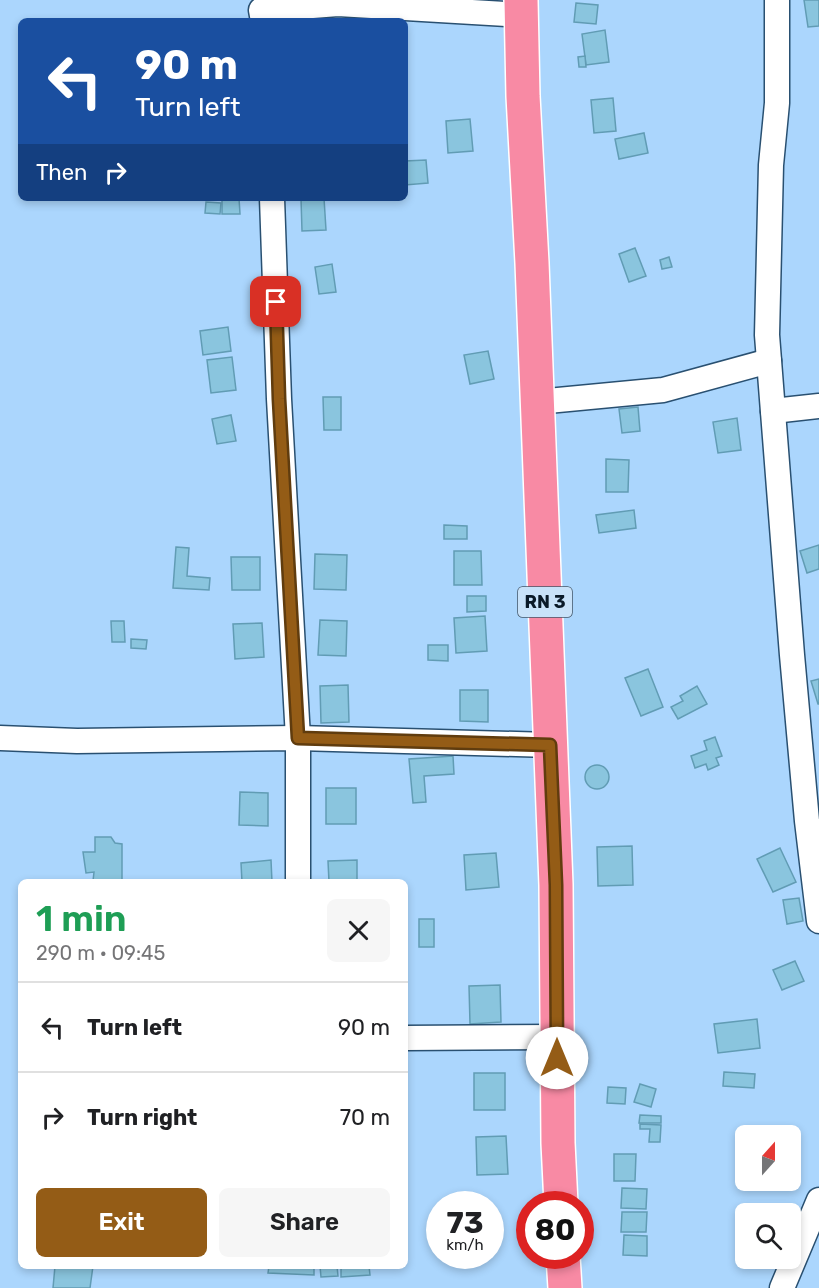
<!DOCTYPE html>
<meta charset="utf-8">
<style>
:root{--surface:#fff;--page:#f6f6f6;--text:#202124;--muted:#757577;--line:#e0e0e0;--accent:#945c16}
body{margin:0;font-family:Rubik,sans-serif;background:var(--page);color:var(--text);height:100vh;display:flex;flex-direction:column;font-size:22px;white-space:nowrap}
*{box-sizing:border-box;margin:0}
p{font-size:20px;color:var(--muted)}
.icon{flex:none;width:33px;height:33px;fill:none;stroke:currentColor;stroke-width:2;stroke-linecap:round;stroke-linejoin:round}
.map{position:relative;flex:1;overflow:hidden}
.drawer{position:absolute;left:18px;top:879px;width:390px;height:390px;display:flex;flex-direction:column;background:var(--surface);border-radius:9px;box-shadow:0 3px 9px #0003}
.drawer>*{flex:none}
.top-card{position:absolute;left:18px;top:18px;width:390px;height:183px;border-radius:9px;box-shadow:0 3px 9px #0003;background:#1a4fa0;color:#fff;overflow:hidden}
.needle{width:39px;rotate:21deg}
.tools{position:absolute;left:735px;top:1125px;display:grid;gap:12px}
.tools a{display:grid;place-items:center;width:66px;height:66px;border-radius:9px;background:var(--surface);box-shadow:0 3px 9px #0003;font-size:30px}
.speed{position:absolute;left:426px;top:1191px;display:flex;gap:12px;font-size:30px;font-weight:700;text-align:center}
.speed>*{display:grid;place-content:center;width:78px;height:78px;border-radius:50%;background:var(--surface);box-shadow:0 3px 9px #0003;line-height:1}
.speed small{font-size:15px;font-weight:400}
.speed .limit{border:9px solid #d22;background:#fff;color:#111}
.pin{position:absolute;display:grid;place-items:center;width:51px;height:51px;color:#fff;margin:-26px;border-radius:12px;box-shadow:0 3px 9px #0006}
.me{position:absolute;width:66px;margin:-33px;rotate:0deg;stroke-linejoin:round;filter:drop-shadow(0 0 4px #0008)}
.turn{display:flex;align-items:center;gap:21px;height:126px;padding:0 18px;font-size:27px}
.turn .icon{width:78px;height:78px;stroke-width:2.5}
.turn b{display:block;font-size:42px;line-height:51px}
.then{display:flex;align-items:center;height:57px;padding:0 18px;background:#0003;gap:12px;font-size:22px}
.round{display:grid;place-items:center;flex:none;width:63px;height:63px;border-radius:9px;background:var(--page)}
.overview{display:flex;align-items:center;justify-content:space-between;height:102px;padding:0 18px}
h1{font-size:36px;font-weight:600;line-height:45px;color:#1e9e55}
.action{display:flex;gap:12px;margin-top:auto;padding:12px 18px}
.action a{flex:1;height:69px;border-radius:9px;background:var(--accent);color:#fff;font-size:24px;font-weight:600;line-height:69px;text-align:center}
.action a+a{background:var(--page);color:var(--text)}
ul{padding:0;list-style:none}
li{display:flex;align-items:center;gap:18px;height:90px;padding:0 18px;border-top:2px solid var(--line)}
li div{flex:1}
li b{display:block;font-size:22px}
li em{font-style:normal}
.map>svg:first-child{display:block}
.building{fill:#8ac5de;stroke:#619cb4;stroke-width:1.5}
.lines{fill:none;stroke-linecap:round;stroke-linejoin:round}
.street-casing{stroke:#295071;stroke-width:27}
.highway-casing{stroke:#fff;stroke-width:36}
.street{stroke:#fff;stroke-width:24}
.highway{stroke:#f88aa4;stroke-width:33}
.route-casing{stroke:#603c0e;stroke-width:15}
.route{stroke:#945c16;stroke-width:10}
.labels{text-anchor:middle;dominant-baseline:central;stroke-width:6;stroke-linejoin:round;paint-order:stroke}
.shield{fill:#c8e2f9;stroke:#435667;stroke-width:1.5}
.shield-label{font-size:18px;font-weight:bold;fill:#0a1a28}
</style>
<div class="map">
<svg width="819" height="1288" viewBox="0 0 819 1288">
<rect width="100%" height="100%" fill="#abd6fd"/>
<!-- building -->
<g class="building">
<polygon points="804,0 819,0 819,26 808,27"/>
<polygon points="576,3 598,5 596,24 574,22"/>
<polygon points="605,30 609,62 586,65 582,34"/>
<polygon points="585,56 586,67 579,67 578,57"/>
<polygon points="613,98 616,131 594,133 591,100"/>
<polygon points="470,119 473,151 448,153 446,121"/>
<polygon points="644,133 648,153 619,159 615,139"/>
<polygon points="426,160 428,183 405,185 405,161"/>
<polygon points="239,198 240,214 222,214 222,199"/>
<polygon points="324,198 326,230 302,231 301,199"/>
<polygon points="206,202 221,203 220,214 205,213"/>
<polygon points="635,248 646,276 629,282 619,254"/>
<polygon points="669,257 672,267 662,269 660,260"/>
<polygon points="332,264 336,292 319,294 315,267"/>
<polygon points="228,327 231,351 203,355 200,331"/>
<polygon points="488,351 494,379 470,384 464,355"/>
<polygon points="232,357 236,390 211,393 207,360"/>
<polygon points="323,397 341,397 341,430 324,430"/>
<polygon points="638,407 640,431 622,433 619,409"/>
<polygon points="231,415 236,441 217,444 212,419"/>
<polygon points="737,418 741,450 718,453 713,422"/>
<polygon points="606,459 629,460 628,492 606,492"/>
<polygon points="634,510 636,528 599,533 596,515"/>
<polygon points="444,525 467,526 467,539 444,539"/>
<polygon points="819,545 819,569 807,573 800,551"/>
<polygon points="176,547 189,548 187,576 210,578 209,590 173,588"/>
<polygon points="454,551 481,551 482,585 454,585"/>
<polygon points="315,554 347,555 346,590 314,589"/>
<polygon points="231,557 260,557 260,590 232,590"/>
<polygon points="467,596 486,596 486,611 467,612"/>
<polygon points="485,616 487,651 456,653 454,618"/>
<polygon points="320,620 347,621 346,656 318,655"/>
<polygon points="111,621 124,621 125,642 112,642"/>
<polygon points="262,623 264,657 235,659 233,624"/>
<polygon points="131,639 147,640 146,649 131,648"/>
<polygon points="428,645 448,645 448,661 428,660"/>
<polygon points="648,669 663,707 641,716 625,678"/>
<polygon points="819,679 819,704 818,704 811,681"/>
<polygon points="348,685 349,722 321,723 320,686"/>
<polygon points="697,686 707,704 678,719 671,707 683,701 680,696"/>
<polygon points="460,690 488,690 488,722 460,721"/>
<polygon points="715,737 722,756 716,758 719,765 708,770 706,764 695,768 691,756 707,750 704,741"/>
<polygon points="453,756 454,774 424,776 426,802 413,803 409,759"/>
<circle cx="597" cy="777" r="12"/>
<rect x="326" y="788" width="30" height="36"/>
<polygon points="240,792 268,793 268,826 239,825"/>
<polygon points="95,837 111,837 115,843 122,844 122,881 93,881 94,872 86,873 83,852 95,852"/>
<polygon points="632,846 633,885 598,886 597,847"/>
<polygon points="780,848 796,882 773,892 757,859"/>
<polygon points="496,853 499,887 466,890 464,855"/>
<polygon points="271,860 272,882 242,882 241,863"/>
<polygon points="357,860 357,882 329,882 328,861"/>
<polygon points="799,898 803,921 787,924 783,900"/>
<rect x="419" y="919" width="15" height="28"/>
<polygon points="795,961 804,981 782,990 773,970"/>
<polygon points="500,985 501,1022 470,1024 469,986"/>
<polygon points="757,1019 760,1048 718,1053 714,1024"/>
<polygon points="724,1072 755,1074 754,1088 723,1086"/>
<rect x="474" y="1073" width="31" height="37"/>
<polygon points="640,1084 656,1089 651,1107 634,1102"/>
<polygon points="608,1087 626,1088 625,1104 607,1103"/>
<polygon points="640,1115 661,1116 661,1123 639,1123"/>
<polygon points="640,1124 661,1125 660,1142 649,1142 650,1129 640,1129"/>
<polygon points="506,1136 508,1174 477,1175 476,1137"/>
<polygon points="614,1154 636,1154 635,1181 614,1181"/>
<polygon points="622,1188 647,1189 646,1209 621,1208"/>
<polygon points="622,1212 647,1212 646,1232 621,1232"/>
<polygon points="624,1235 647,1236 647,1256 623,1255"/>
<polygon points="55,1266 93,1266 90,1288 53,1288"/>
<polygon points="269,1266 314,1266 314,1275 268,1273"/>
<polygon points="320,1266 337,1266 338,1276 321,1277"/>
<polygon points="341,1266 369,1266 370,1275 341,1277"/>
</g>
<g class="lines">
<defs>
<g id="street">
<polyline points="777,0 777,103 771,165 767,335 792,655 807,821 819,921"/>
<polyline points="263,21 261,10 338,4 522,15"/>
<polyline points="272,198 279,399 298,738 298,882"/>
<polyline points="537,402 663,390 769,361"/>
<polyline points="773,411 819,406"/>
<polyline points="0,738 77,741 298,738 550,745"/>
<polyline points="405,1038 557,1037"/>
<polyline points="782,1288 819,1200"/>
</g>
<g id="highway">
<polyline points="521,0 523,96 532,263 556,885 558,1143 561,1204"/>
<polyline points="563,1256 565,1288"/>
</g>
</defs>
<!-- street casing -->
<use href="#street" class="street-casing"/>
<!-- highway casing -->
<use href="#highway" class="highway-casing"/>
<!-- street -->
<use href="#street" class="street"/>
<!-- highway -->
<use href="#highway" class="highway"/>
</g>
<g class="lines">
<defs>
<polyline id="route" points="276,302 279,399 298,738 550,745 556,885 557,1058"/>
</defs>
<!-- route casing -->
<use href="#route" class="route-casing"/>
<!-- route -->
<use href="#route" class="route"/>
</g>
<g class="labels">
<!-- shield labels -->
<rect class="shield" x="518" y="587" width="54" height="30" rx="4.5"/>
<g class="shield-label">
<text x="545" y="602">RN 3</text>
</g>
</g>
</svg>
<div class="tools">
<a><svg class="needle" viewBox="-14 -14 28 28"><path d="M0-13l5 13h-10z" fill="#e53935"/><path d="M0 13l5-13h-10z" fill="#757577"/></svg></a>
<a><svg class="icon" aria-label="search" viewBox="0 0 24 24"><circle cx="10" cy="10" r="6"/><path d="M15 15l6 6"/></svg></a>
</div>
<div class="speed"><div>73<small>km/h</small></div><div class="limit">80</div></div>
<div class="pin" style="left:276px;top:302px;background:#d93025"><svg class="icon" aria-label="arrive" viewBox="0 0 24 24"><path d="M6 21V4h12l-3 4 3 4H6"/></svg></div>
<svg class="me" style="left:557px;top:1058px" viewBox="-20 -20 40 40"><circle r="19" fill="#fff"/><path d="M0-13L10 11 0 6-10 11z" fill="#945c16"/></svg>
<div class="top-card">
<div class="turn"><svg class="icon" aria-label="left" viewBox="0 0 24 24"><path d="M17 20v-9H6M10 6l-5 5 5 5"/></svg><div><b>90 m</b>Turn left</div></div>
<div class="then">Then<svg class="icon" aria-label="right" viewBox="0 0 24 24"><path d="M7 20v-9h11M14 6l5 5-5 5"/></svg></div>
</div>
<section class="drawer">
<div class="overview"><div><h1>1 min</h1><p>290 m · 09:45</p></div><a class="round"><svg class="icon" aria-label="close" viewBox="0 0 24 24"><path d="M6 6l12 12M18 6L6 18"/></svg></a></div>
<ul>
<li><svg class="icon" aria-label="left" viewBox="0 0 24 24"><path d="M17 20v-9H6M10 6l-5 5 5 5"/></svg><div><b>Turn left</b></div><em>90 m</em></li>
<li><svg class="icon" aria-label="right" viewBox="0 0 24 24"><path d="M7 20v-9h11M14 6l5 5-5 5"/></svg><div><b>Turn right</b></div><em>70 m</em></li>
</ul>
<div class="action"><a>Exit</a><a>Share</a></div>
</section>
</div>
